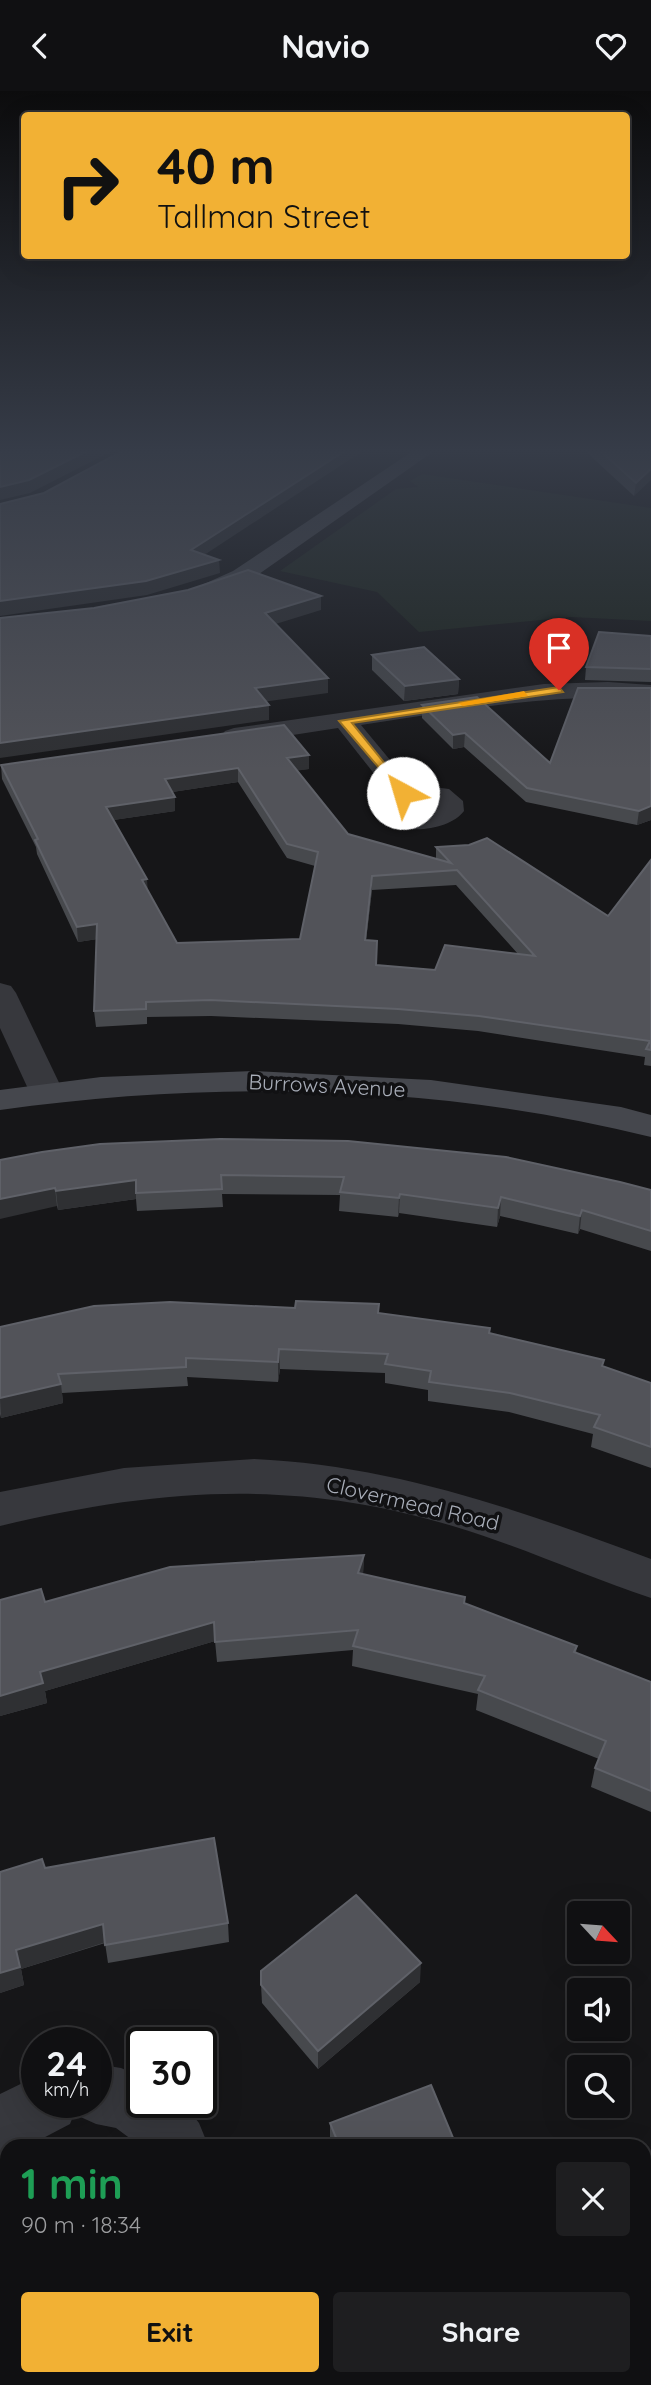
<!DOCTYPE html>
<meta charset="utf-8">
<style>
:root{--surface:#101012;--page:#1e1e20;--text:#f1f3f6;--muted:#9c9d9f;--line:#303032;--accent:#f2b134}
body{margin:0;font-family:Quicksand,sans-serif;background:var(--page);color:var(--text);height:100vh;display:flex;flex-direction:column;font-size:26px;white-space:nowrap}
*{box-sizing:border-box;margin:0}
p{font-size:23px;color:var(--muted)}
.icon{flex:none;width:38px;height:38px;fill:none;stroke:currentColor;stroke-width:2;stroke-linecap:round;stroke-linejoin:round}
.map{position:relative;flex:1;overflow:hidden}
.details{position:absolute;left:0px;top:2048px;width:651px;height:247px;display:flex;flex-direction:column;background:var(--surface);border-radius:21px 21px 0 0;box-shadow:0 7px 28px #0002,0 0 0 2px var(--line)}
.details>*{flex:none}
.hud{position:absolute;left:21px;top:21px;width:609px;height:147px;border-radius:7px;box-shadow:0 7px 28px #0002,0 0 0 2px var(--line);background:#f2b134;color:#111;overflow:hidden}
.needle{width:46px;rotate:116deg}
.controls{position:absolute;left:567px;top:1810px;display:grid;gap:14px}
.controls a{display:grid;place-items:center;width:63px;height:63px;border-radius:7px;background:var(--surface);box-shadow:0 7px 28px #0002,0 0 0 2px var(--line);font-size:35px}
.speed{position:absolute;left:21px;top:1936px;display:flex;gap:14px;font-size:35px;font-weight:700;text-align:center}
.speed>*{display:grid;place-content:center;width:91px;height:91px;border-radius:50%;background:var(--surface);box-shadow:0 7px 28px #0002,0 0 0 2px var(--line);line-height:1}
.speed small{font-size:18px;font-weight:400}
.speed .limit{border:4px solid #111;border-radius:10px;background:#fff;color:#111}
.pin{position:absolute;display:grid;place-items:center;width:60px;height:60px;color:#fff;margin:-72px -30px;border-radius:50% 50% 50% 0;rotate:-45deg;box-shadow:0 0 7px #0007}
.pin .icon{rotate:45deg}
.me{position:absolute;width:77px;margin:-38px;rotate:321deg;stroke-linejoin:round;filter:drop-shadow(0 0 5px #0008)}
.turn{display:flex;align-items:center;gap:24px;height:147px;padding:0 21px;font-size:32px}
.turn .icon{width:91px;height:91px;stroke-width:2.5}
.turn b{display:block;font-size:49px;line-height:60px}
.round{display:grid;place-items:center;flex:none;width:74px;height:74px;border-radius:7px;background:var(--page)}
.headline{display:flex;align-items:center;justify-content:space-between;height:119px;padding:0 21px}
h1{font-size:42px;font-weight:700;line-height:52px;color:#1e9e55}
.primary-button{display:flex;gap:14px;margin-top:auto;padding:14px 21px}
.primary-button a{flex:1;height:80px;border-radius:7px;background:var(--accent);color:#111;font-size:28px;font-weight:700;line-height:80px;text-align:center}
.primary-button a+a{background:var(--page);color:var(--text)}
header{display:flex;justify-content:space-between;align-items:center;height:91px;padding:0 21px;background:var(--surface);font-size:32px;font-weight:700}
.map>svg:first-child{display:block}
.green{fill:#1e261f}
.lines{fill:none;stroke-linecap:round;stroke-linejoin:round}
.street{fill:#37383d;fill-rule:evenodd}
.secondary{fill:#45474d;fill-rule:evenodd}
.wall{fill:#47494d;fill-rule:evenodd}
.shaded-wall{fill:#2f3033}
.building{fill:#525359;stroke:#5f6168;stroke-width:2;fill-rule:evenodd}
.route{fill:#f2b134;stroke:#9d7322;stroke-width:2}
.slow{fill:#f59e0b}
.labels{text-anchor:middle;dominant-baseline:central;stroke-width:7;stroke-linejoin:round;paint-order:stroke}
.street-label{font-size:21px;fill:#a8adb8;stroke:#111113}
</style>
<header><svg class="icon" aria-label="back" viewBox="0 0 24 24"><path d="M15 5l-7 7 7 7"/></svg>Navio<svg class="icon" aria-label="heart" viewBox="0 0 24 24"><path d="M12 20l-8-8c-3-5 5-10 8-4 3-6 11-1 8 4z"/></svg></header>
<div class="map">
<svg width="651" height="2294" viewBox="0 0 651 2294">
<rect width="100%" height="100%" fill="#161618"/>
<!-- green -->
<polygon class="green" points="422,383 651,417 651,530 571,526 419,541 377,501 280,480 396,398 418,396 410,390"/>
<g class="lines">
<!-- street -->
<g class="street">
<path d="M608,591l43,3v14c-98,-7 -193,12 -290,26l49,59 39,5 14,12 1,10c-18,25 -90,27 -90,-11l13,-10 -49,-62 -104,16 -9,-3 -4,-5 4,-5 9,-3 310,-44zM408,710l24,1 4,6c-12,6 -23,6 -34,0v-4z"/>
<polygon points="0,892 11,895 16,902 64,1002 59,1009 47,1012 35,1009 30,1002 0,937"/>
<path d="M254,1368c139,6 268,52 397,100v39c-66,-22 -129,-51 -195,-71 -160,-49 -295,-39 -456,-1v-34l124,-24z"/>
<polygon points="96,1973 121,1977 142,1986 142,2011 182,2011 199,2032 208,2054 139,2054 116,2037 96,2033 74,2023 70,2033 30,2054 7,2054 7,2069 0,2072 0,2003 37,1985 37,2011 96,2011"/>
<polygon points="0,2204 7,2206 7,2275 0,2272"/>
</g>
<!-- secondary -->
<g class="secondary">
<polygon points="416,358 437,358 249,490 203,508 192,502 195,497 233,480"/>
<path d="M253,980l178,9 190,27 30,8v22c-211,-53 -436,-57 -651,-27v-20l101,-13z"/>
</g>
</g>
<!-- wall -->
<g class="wall">
<polygon points="583,358 651,358 634,405"/>
<polygon points="651,545 651,591 585,589 586,576"/>
<polygon points="372,564 459,588 458,603 404,610 372,579"/>
<polygon points="651,597 651,729 637,734 526,711 464,656 453,658 422,627 422,614 550,672"/>
<path d="M1,674l308,4 -12,1 51,64 88,25v-12l172,69 43,-56v206l-7,-1 1,-8 -167,-26 -80,-7 -187,-8 -64,1v7l-51,3 -2,-16 3,-72 -19,3 -41,-88 -1,-7 -34,-68zM238,691l49,76 28,8 -15,73 -123,4 -29,-51 -35,-72 62,-9 -3,-19zM456,794l62,69 -83,16 -58,-5 -11,-24 6,-51z"/>
<polygon points="0,1069 651,1099 651,1160 580,1138 578,1143 500,1125 497,1136 399,1122 398,1126 339,1120 340,1104 222,1103 223,1116 137,1120 136,1108 58,1119 57,1115"/>
<polygon points="379,1222 490,1242 603,1276 651,1292 651,1377 591,1356 593,1343 509,1321 428,1310 428,1299 385,1292 385,1282 280,1278 278,1291 187,1286 188,1295 62,1302 63,1312 1,1327 0,1323 0,1236"/>
<polygon points="364,1464 363,1483 465,1506 465,1512 577,1555 576,1562 651,1591 651,1721 591,1696 595,1677 599,1668 476,1619 478,1603 352,1575 353,1559 217,1571 215,1550 45,1600 47,1612 0,1625 45,1511"/>
<polygon points="45,1777 228,1832 229,1851 108,1872 105,1852 21,1878 24,1894 0,1902"/>
<polygon points="420,1891 318,1978 262,1912 261,1894"/>
<polygon points="330,2032 456,2054 332,2054 330,2050"/>
</g>
<!-- shaded-wall -->
<g class="shaded-wall">
<polygon points="91,358 116,358 30,402 0,409 0,396"/>
<polygon points="348,358 366,358 192,472 191,459"/>
<polygon points="651,378 651,389 634,405 636,392"/>
<polygon points="219,469 220,482 147,504 0,525 0,510"/>
<polygon points="321,505 321,519 266,536 265,522"/>
<polygon points="328,587 328,602 255,612 255,597"/>
<polygon points="459,588 458,603 404,610 405,595"/>
<polygon points="269,614 269,629 0,667 0,652"/>
<polygon points="465,642 464,656 453,658 453,644"/>
<polygon points="309,664 309,678 288,681 287,667"/>
<polygon points="238,677 238,691 166,702 165,688"/>
<polygon points="175,706 175,720 107,730 106,716"/>
<polygon points="651,715 651,729 637,734 639,720"/>
<polygon points="372,785 372,799 364,865 365,849"/>
<polygon points="147,788 148,803 142,789"/>
<polygon points="97,833 98,848 78,851 77,836"/>
<polygon points="136,1089 136,1108 58,1119 56,1100"/>
<polygon points="55,1097 57,1115 0,1128 0,1108"/>
<polygon points="400,1103 399,1122 398,1126 399,1107"/>
<polygon points="501,1106 500,1125 497,1136 498,1117"/>
<polygon points="582,1119 580,1138 578,1143 580,1125"/>
<polygon points="279,1258 280,1278 278,1291 278,1271"/>
<polygon points="61,1293 63,1312 1,1327 0,1307"/>
<polygon points="364,1464 363,1484 358,1482"/>
<polygon points="214,1531 215,1550 45,1600 47,1612 0,1625 0,1605 40,1581"/>
<polygon points="103,1833 106,1851 21,1878 24,1894 0,1902 0,1882 16,1859"/>
<polygon points="421,1872 420,1891 318,1978 318,1960"/>
</g>
<!-- building -->
<g class="building">
<polygon points="0,358 91,358 29,389 0,396"/>
<polygon points="126,358 348,358 191,459 219,469 146,490 0,510 0,413 44,402"/>
<polygon points="598,358 651,358 651,378 636,392"/>
<polygon points="248,479 321,505 265,522 328,587 255,597 269,614 0,652 0,527 94,517 188,499"/>
<polygon points="599,541 651,545 651,578 586,576"/>
<polygon points="424,556 459,588 405,595 372,564"/>
<polygon points="578,597 651,597 651,715 639,720 527,697 465,642 453,644 422,614 477,606 550,672"/>
<path d="M284,634l25,30 -22,3 61,76 103,29 -15,-16 33,-2 18,-7 121,78 43,-56v190l-5,-1 4,-8 -171,-25 -81,-7 -188,-9 -64,2v7l-52,2 3,-87 -20,3 -42,-87 3,-1 -37,-74zM238,677l49,76 31,8 -18,87 -123,4 -35,-63 5,-1 -41,-72 69,-10 -10,-18zM457,779l78,86 -90,-11 -10,25 -59,-5 1,-24 -12,-1 7,-64z"/>
<polygon points="220,1048 348,1050 506,1066 620,1091 651,1099 651,1140 582,1119 580,1125 501,1106 498,1117 400,1103 399,1107 340,1101 344,1086 221,1084 222,1098 136,1102 136,1089 56,1100 55,1097 0,1108 0,1069 42,1061 100,1053"/>
<polygon points="296,1210 379,1213 378,1222 490,1237 489,1242 604,1269 602,1275 651,1292 651,1356 594,1336 600,1324 510,1302 429,1291 431,1280 385,1273 388,1263 279,1258 278,1271 186,1267 186,1276 58,1283 61,1293 0,1307 0,1236 94,1215 170,1211 295,1217"/>
<polygon points="364,1464 358,1482 465,1506 464,1512 577,1555 574,1561 651,1591 651,1700 595,1677 606,1650 478,1599 485,1585 353,1555 358,1539 215,1551 214,1531 40,1581 43,1592 0,1605 0,1509 41,1498 45,1511 170,1476"/>
<polygon points="214,1747 228,1832 105,1854 103,1833 16,1859 20,1876 0,1882 0,1781 42,1768 45,1777"/>
<polygon points="356,1804 421,1872 318,1960 261,1894 261,1880"/>
<polygon points="431,1994 456,2054 339,2054 330,2032"/>
<polygon points="263,2287 343,2287 350,2294 258,2294"/>
</g>
<!-- sky -->
<linearGradient id="sky" x2="0" y2="1"><stop stop-color="#0c0c0d"/><stop offset="0.53" stop-color="#363c48"/><stop offset="1" stop-color="#363c48" stop-opacity="0"/></linearGradient>
<rect width="651" height="679" fill="url(#sky)"/>
<!-- route -->
<polygon class="route" points="559,596 563,601 352,632 407,700 409,702 403,705 339,630"/>
<!-- slow -->
<polygon class="slow" points="524,600 528,605 463,615 458,612"/>
<g class="labels">
<!-- street labels -->
<g class="street-label">
<text transform="translate(327 994) rotate(3)">Burrows Avenue</text>
<text transform="translate(413 1412) rotate(13)">Clovermead Road</text>
</g>
</g>
</svg>
<div class="controls">
<a><svg class="needle" viewBox="-14 -14 28 28"><path d="M0-13l5 13h-10z" fill="#e53935"/><path d="M0 13l5-13h-10z" fill="#9c9d9f"/></svg></a>
<a><svg class="icon" aria-label="sound" viewBox="0 0 24 24"><path d="M4 9h4l5-4v14l-5-4H4zM17 9q2 3 0 6"/></svg></a>
<a><svg class="icon" aria-label="search" viewBox="0 0 24 24"><circle cx="10" cy="10" r="6"/><path d="M15 15l6 6"/></svg></a>
</div>
<div class="speed"><div>24<small>km/h</small></div><div class="limit">30</div></div>
<div class="pin" style="left:559px;top:599px;background:#d93025"><svg class="icon" aria-label="arrive" viewBox="0 0 24 24"><path d="M6 21V4h12l-3 4 3 4H6"/></svg></div>
<svg class="me" style="left:403px;top:702px" viewBox="-20 -20 40 40"><circle r="19" fill="#fff"/><path d="M0-13L10 11 0 6-10 11z" fill="#f2b134"/></svg>
<div class="hud">
<div class="turn"><svg class="icon" aria-label="right" viewBox="0 0 24 24"><path d="M7 20v-9h11M14 6l5 5-5 5"/></svg><div><b>40 m</b>Tallman Street</div></div>
</div>
<section class="details">
<div class="headline"><div><h1>1 min</h1><p>90 m · 18:34</p></div><a class="round"><svg class="icon" aria-label="close" viewBox="0 0 24 24"><path d="M6 6l12 12M18 6L6 18"/></svg></a></div>
<div class="primary-button"><a>Exit</a><a>Share</a></div>
</section>
</div>
